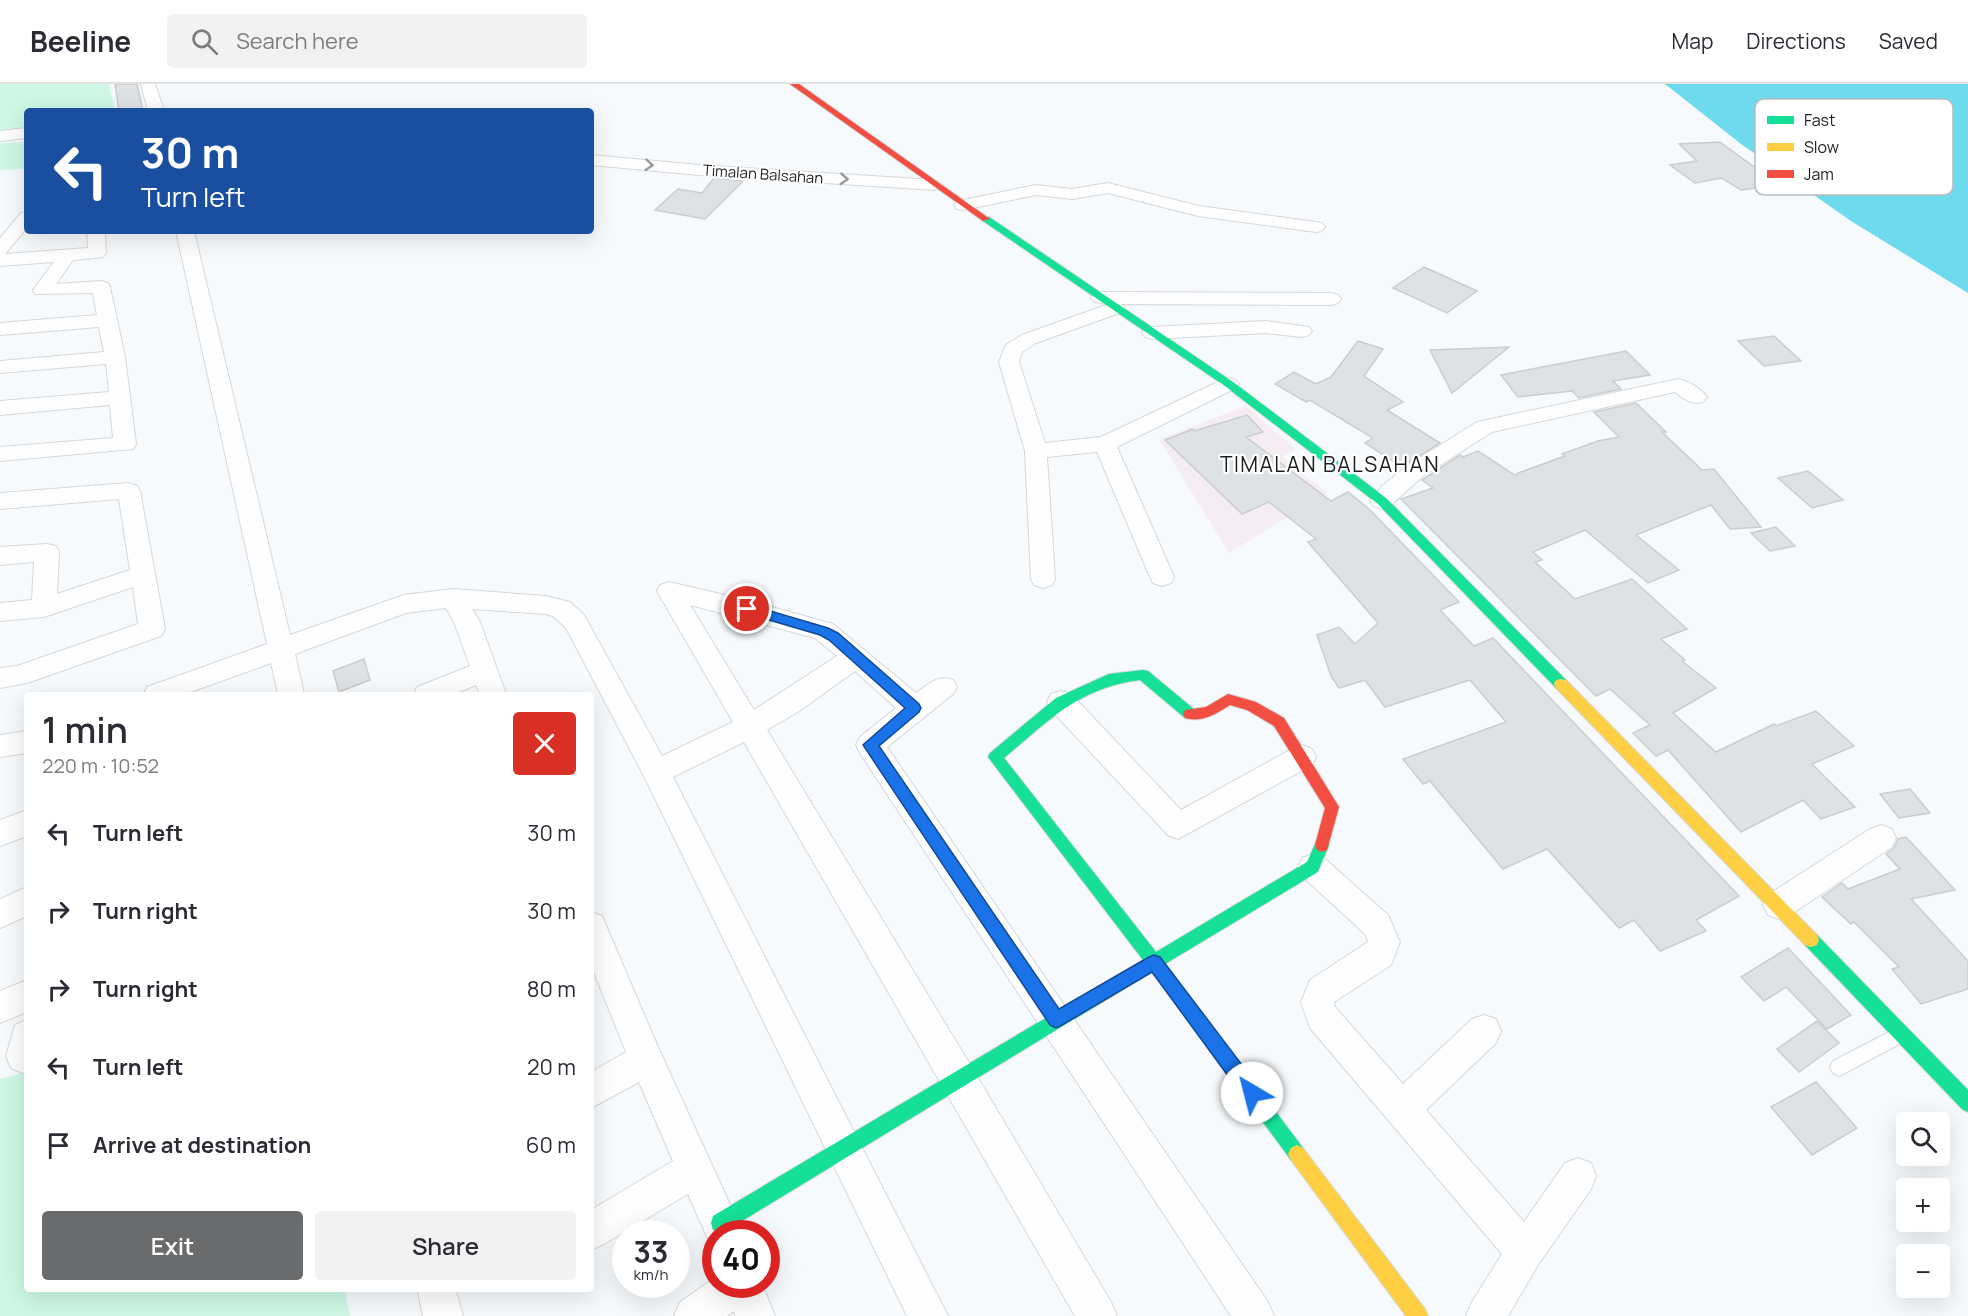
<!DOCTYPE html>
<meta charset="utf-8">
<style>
:root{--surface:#fff;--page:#f2f2f3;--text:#2b2b33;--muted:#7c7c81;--line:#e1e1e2;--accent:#696b6d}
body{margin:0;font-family:Manrope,sans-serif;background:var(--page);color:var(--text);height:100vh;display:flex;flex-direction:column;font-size:22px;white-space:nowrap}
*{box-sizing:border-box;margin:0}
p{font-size:20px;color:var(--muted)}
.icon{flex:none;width:33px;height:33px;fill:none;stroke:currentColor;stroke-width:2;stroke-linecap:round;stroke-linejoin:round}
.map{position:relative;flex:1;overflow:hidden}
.sheet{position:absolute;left:24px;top:608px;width:570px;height:600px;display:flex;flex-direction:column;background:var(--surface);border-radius:6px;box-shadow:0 6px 24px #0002}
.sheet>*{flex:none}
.top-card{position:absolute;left:24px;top:24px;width:570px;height:126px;border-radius:6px;box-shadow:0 6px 24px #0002;background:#1a4fa0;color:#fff;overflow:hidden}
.fabs{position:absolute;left:1896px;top:1028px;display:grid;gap:12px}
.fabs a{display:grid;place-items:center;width:54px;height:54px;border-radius:6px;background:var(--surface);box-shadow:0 6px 24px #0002;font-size:30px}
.speed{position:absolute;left:612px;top:1136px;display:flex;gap:12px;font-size:30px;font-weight:700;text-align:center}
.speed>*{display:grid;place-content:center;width:78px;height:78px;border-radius:50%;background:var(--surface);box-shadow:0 6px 24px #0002;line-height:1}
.speed small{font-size:15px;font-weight:400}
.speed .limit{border:9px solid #d22;background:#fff;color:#111}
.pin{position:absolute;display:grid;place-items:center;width:51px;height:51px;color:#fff;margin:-26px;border:3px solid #fff;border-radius:50%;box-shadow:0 2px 6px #0007}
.me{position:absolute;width:66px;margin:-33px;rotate:323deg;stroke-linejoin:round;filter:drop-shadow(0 0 4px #0008)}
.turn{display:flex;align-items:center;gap:21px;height:126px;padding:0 18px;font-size:27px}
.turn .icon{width:78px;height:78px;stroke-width:2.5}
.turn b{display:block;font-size:42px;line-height:51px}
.round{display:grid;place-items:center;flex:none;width:63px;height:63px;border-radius:6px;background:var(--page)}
.overview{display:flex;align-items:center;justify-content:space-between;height:102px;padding:0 18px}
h1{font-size:36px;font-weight:600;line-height:45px}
.cta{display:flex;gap:12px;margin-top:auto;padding:12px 18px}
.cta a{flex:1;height:69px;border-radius:6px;background:var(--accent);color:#fff;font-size:24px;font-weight:600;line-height:69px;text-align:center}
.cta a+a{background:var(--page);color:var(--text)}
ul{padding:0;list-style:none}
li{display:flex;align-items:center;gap:18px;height:78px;padding:0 18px}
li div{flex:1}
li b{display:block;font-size:22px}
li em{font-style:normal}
header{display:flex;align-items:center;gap:36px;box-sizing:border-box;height:84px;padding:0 30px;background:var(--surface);border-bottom:2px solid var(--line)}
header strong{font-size:28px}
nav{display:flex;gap:33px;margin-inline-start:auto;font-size:21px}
.search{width:420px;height:54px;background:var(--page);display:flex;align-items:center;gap:15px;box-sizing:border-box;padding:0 21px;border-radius:6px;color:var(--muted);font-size:22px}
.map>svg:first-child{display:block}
.commercial{fill:#f6edf2}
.green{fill:#cef8e5}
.water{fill:#6edaed}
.building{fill:#dfe2e4;stroke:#caccce;stroke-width:1.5}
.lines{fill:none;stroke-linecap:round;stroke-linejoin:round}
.lane-casing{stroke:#d5d7d9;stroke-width:2}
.street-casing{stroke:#d5d7d9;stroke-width:2}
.fast-casing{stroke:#d5d7d9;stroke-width:2}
.slow-casing{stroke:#d5d7d9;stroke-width:2}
.jam-casing{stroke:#d5d7d9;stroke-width:2}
.lane{fill:#fefeff;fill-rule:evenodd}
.street{fill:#fefeff;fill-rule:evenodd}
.fast{fill:#16e098;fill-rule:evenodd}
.slow{fill:#ffcf43;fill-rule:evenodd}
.jam{fill:#f24e42;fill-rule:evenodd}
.oneway{stroke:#98999b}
.route{fill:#1a73e8;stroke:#114b97;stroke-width:1.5}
.labels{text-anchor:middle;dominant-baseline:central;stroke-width:4.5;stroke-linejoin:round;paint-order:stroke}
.far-street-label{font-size:15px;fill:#1c1e20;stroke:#fff}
.quarter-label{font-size:21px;letter-spacing:1.5px;fill:#1c1e20;stroke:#fff}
.key{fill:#fff;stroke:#bbbcbc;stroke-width:1.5}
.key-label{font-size:16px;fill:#1c1e20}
</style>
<header>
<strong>Beeline</strong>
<div class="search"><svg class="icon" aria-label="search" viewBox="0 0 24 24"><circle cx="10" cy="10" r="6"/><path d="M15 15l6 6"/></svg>Search here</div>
<nav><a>Map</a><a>Directions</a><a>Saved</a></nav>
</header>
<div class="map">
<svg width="1968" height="1232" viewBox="0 0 1968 1232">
<rect width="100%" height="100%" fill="#f7fafc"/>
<!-- commercial -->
<polygon class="commercial" points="1246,322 1296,365 1282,373 1327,409 1229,469 1159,355"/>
<!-- green -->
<g class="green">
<polygon points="0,0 109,0 115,27 27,27 27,48 0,50"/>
<polygon points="27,58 27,81 23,85 0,86 0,59"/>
<polygon points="27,988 27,1204 345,1205 350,1232 0,1232 0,995"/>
</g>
<!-- water -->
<polygon class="water" points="1665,0 1968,0 1968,209 1851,137 1741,60"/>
<!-- building -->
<g class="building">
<polygon points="115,0 137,0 143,27 119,27"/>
<polygon points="1720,58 1779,101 1741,106 1722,94 1695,99 1670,81 1697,77 1679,60"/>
<polygon points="714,94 743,97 705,135 655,126 678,105 702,109"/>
<polygon points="1424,183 1477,207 1447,229 1393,204"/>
<polygon points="1774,252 1801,277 1764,282 1738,257"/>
<polygon points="1358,257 1383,265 1364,292 1403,318 1387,326 1440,359 1402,383 1365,359 1373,354 1310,316 1306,318 1275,300 1294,288 1316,300 1331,293"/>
<polygon points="1509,263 1452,309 1430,266"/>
<polygon points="1626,267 1650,291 1613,297 1621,305 1579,314 1572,307 1518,313 1501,291"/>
<polygon points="1636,319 1666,348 1662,348 1702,386 1714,385 1761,443 1730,445 1711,421 1636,451 1679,486 1648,499 1585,446 1533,468 1542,476 1535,478 1575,515 1632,495 1687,545 1661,555 1685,576 1682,577 1716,604 1673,629 1716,668 1774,640 1776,642 1816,627 1854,662 1812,680 1855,723 1821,735 1803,716 1741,748 1668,666 1656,672 1633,649 1650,641 1610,605 1596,612 1401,415 1433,404 1422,396 1460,371 1463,373 1478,367 1516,392 1518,389 1565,372 1562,370 1598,357 1619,353 1594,328"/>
<polygon points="1247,331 1263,348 1246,353 1331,417 1348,408 1370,426 1459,518 1440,526 1474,562 1493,554 1739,812 1696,836 1706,847 1660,867 1634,836 1619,844 1547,765 1503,785 1430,697 1423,700 1403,675 1506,638 1470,596 1385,623 1365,596 1339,604 1331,592 1317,551 1339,543 1355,560 1378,539 1308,458 1316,455 1269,418 1242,430 1165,356 1193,345 1194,347"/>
<polygon points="1808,387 1843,416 1812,424 1778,394"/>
<polygon points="1776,443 1795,462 1770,467 1751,449"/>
<polygon points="364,575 370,596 339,608 333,587"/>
<polygon points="1910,705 1930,729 1899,734 1880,710"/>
<polygon points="1906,753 1955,806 1911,815 1968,877 1968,905 1921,920 1892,885 1899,883 1854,838 1851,840 1822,813 1842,799 1848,805 1900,785 1886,770 1894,764 1898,755"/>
<polygon points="1788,864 1851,931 1827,945 1786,903 1764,917 1741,893"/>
<polygon points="1817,937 1839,959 1799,988 1777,965"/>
<polygon points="1816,998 1857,1044 1812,1071 1771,1023"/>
</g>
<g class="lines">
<defs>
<polygon id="lane" points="1897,944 1903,946 1905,952 1903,958 1845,989 1839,992 1833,989 1830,983 1833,977"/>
<g id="street">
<polygon points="141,0 155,0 164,27 148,27"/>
<polygon points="27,44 27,54 0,57 0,47"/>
<polygon points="591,71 699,81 935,96 943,101 935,106 699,91 591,81"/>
<polygon points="1108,99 1199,122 1316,138 1322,139 1325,143 1322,147 1316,148 1198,132 1108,109 1072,115 1036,111 963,126 957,125 954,121 957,117 963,116 1036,101 1072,105"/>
<polygon points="27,128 27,144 5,170 88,164 87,147 105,147 106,169 103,173 73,176 56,200 101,197 108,199 110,203 125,273 136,360 133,365 0,377 0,363 113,354 110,321 0,331 0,317 109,308 106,280 0,289 0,277 104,268 99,243 0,251 0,239 97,231 93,209 35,210 33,206 54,178 0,182 0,154 21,129"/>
<path d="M176,147h18l96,404 114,-40 49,-6 92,7 25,6 14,13 78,141 71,-34 -76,-131 3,-6 9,-3 78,18 86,24 83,69c13,-9 22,-19 37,-13l4,7 -4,7 -66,53 381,555 6,14h-43l-371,-563 -4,-8 4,-8 36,-29 -41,-37 -54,39 -34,20 204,336 140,236 6,14h-42l-331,-574 -71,35 275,539h-41l-262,-538 -79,-150 -13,-12 -8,-2 -73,-5 8,13 26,72h-26l-4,-9 -22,9h-40l3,-7 53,-21 -16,-44 -8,-14 -40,5 -111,41 9,40h-26l-7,-31 -86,31h-41l3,-7 120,-43zM690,521l125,33 22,18 -83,54z"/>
<polygon points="1101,208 1331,209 1338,211 1341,215 1338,219 1331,221 1121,220 1125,224 1122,228 1036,259 1022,268 1019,278 1045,359 1101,353 1222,296 1229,294 1236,296 1239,300 1236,304 1117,363 1174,493 1171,499 1162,502 1153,499 1150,493 1097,368 1047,373 1055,495 1052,501 1043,504 1034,501 1031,495 1025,367 999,278 1006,261 1022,251 1109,220 1094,218 1091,214 1094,210"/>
<polygon points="1266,237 1309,243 1312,247 1309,251 1302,253 1266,249 1152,255 1145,253 1142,249 1145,245 1152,243"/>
<path d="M1678,295c10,2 23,9 29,18l-4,5c-12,3 -19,-3 -28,-10l-183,40 -69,44 -33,30 -8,3 -8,-3 -4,-5 12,-15 25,-20 70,-44z"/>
<polygon points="129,399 137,402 140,407 165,545 161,552 27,599 0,604 0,584 17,582 138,540 133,503 44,533 0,537 0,519 32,516 34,478 0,481 0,463 47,460 56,462 59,468 57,510 130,486 119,415 0,425 0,409"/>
<polygon points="1061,607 1071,610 1181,726 1292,665 1302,661 1312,665 1316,673 1312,681 1178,755 1168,751 1051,626 1047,618 1051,610"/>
<polygon points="27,647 27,669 0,673 0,651"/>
<polygon points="27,726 27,752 0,762 0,736"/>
<polygon points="1881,741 1892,745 1896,754 1892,763 1790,831 1779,835 1768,831 1763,821 1768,811 1870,745"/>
<polygon points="1313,770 1324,774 1388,831 1400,858 1391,881 1334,918 1335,923 1403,1000 1472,935 1484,931 1496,935 1501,947 1496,959 1426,1026 1524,1138 1565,1079 1578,1074 1591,1079 1596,1092 1591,1105 1538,1181 1508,1232 1466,1232 1472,1218 1502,1170 1310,944 1301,918 1310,896 1368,858 1365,850 1302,792 1298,783 1302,774"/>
<polygon points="27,803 27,832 0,844 0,815"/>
<polygon points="591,828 602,832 658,963 743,1149 716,1149 716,1164 711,1162 688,1110 604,1160 591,1166 591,1126 673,1077 639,998 591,1024 591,988 626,968 591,881"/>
<polygon points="27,896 27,928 0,939 0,907"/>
<polygon points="27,936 27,987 23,989 11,984 6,972 15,941"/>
<polygon points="716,1193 716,1200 762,1200 775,1232 735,1232 734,1227 727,1232 674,1232 680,1218"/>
<polygon points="417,1204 455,1204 463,1232 423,1232"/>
</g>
<g id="fast">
<polygon points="983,133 989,133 1233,298 1386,414 1566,596 1568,600 1566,604 1556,604 1378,420 1225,302 983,137"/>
<path d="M1143,586l5,1 47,39 2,4 -2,4h-10l-45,-38c-60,7 -92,41 -136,78l152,194 151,-90 10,-22 5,-2 5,2 2,5 -11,27 -153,92 138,184 3,6 -3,6 -6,3 -6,-3 -139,-188 -425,258 -7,2 -7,-2 -2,-7 2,-7 430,-256 -155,-203 2,-4 66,-55 53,-24z"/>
<polygon points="1811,849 1817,851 1968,1006 1968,1028 1962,1025 1805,861 1803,856 1805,851"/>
</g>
<g id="slow">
<polygon points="1561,595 1566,596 1817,851 1819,856 1817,861 1811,863 1805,861 1556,604 1554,600 1556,596"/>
<polygon points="1297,1061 1303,1064 1425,1225 1428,1232 1406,1232 1291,1076 1288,1070 1291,1064"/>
</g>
<g id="jam">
<polygon points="790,0 799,0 990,135 983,137"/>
<path d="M1228,610l28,8 28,16 55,89 -12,43 -5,2 -5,-2 -2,-5 10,-37 -51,-82 -27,-16 -17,-5c-14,9 -28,18 -45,13l-2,-4 2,-4 21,-3z"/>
</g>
</defs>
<!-- lane casing -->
<use href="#lane" class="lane-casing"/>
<!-- street casing -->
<use href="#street" class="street-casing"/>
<!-- fast casing -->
<use href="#fast" class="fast-casing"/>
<!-- slow casing -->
<use href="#slow" class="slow-casing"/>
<!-- jam casing -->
<use href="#jam" class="jam-casing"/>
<!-- lane -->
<use href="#lane" class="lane"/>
<!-- street -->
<use href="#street" class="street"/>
<!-- fast -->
<use href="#fast" class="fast"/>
<!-- slow -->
<use href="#slow" class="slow"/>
<!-- jam -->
<use href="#jam" class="jam"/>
</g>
<!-- one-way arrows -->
<defs><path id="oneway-chevron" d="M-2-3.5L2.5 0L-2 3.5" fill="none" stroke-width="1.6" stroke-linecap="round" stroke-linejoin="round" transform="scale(1.5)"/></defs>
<g class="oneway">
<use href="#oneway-chevron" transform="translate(649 81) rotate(5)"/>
<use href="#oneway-chevron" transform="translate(844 95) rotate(4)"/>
</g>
<!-- route -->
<polygon class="route" points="747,520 828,544 838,549 919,620 921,624 919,628 879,662 1059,925 1149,873 1154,871 1160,873 1258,1002 1260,1009 1258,1015 1252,1017 1245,1015 1152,888 1062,941 1056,944 1050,941 863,661 905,624 829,556 820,551 742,528 740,525 742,522"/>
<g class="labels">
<!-- far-street labels -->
<g class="far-street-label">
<text transform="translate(763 90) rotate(4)">Timalan Balsahan</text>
</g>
<!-- quarter labels -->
<g class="quarter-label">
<text x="1330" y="380">TIMALAN BALSAHAN</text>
</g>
</g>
<!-- legend -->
<rect x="1755" y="15" width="198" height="96" rx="9" class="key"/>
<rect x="1767" y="32" width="27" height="8" fill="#16e098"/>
<rect x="1767" y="59" width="27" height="8" fill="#ffcf43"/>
<rect x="1767" y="86" width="27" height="8" fill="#f24e42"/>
<g class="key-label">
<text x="1804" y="42">Fast</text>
<text x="1804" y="69">Slow</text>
<text x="1804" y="96">Jam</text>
</g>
</svg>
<div class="fabs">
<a><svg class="icon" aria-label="search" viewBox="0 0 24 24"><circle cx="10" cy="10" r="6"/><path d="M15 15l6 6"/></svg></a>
<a>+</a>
<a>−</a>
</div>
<div class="speed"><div>33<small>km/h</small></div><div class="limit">40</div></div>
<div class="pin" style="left:747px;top:525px;background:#d93025"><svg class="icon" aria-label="arrive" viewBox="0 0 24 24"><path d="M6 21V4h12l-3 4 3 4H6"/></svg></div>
<svg class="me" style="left:1252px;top:1009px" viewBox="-20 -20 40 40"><circle r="19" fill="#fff"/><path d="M0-13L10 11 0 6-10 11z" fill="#1a73e8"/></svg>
<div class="top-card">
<div class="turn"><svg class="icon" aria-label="left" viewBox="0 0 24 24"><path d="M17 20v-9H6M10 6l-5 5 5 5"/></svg><div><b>30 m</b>Turn left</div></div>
</div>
<section class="sheet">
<div class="overview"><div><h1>1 min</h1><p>220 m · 10:52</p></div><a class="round" style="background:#d93025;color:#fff"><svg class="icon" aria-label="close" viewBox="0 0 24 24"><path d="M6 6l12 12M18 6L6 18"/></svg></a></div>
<ul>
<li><svg class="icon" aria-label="left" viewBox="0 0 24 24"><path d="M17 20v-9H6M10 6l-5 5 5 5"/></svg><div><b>Turn left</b></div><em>30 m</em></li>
<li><svg class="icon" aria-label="right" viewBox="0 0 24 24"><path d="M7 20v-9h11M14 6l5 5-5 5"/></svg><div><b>Turn right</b></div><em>30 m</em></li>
<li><svg class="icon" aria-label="right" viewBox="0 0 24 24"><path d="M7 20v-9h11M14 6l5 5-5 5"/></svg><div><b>Turn right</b></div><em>80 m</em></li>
<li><svg class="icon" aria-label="left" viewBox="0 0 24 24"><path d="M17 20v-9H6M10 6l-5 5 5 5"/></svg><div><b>Turn left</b></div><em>20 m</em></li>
<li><svg class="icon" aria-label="arrive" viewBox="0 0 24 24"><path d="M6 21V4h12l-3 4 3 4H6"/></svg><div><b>Arrive at destination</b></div><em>60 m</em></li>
</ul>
<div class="cta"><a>Exit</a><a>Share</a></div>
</section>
</div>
